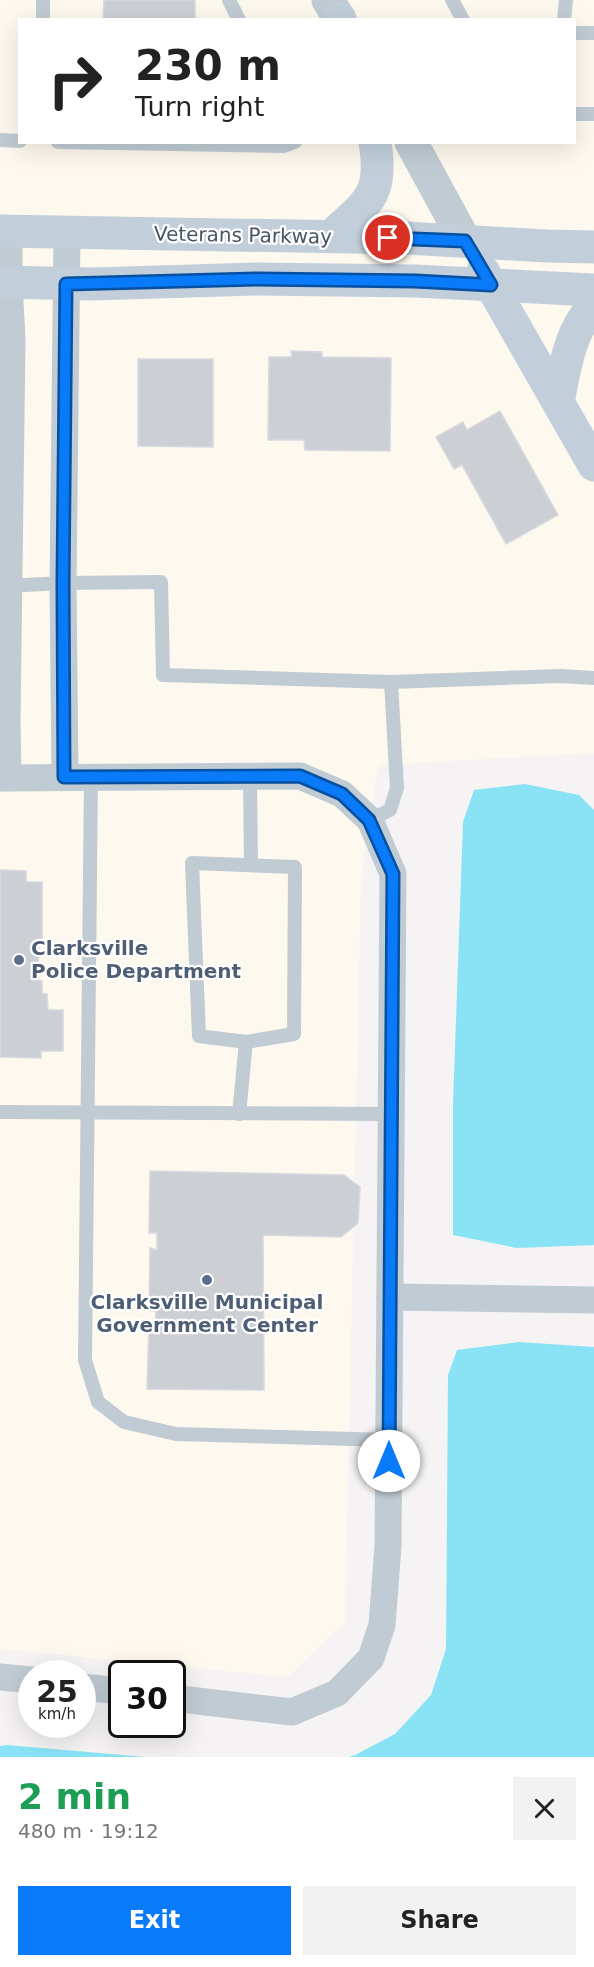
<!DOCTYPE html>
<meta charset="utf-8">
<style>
:root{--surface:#fff;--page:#f2f2f2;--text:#222;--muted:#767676;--accent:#0a7bf8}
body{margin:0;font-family:"DejaVu Sans",sans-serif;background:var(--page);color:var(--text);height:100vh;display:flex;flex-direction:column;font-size:22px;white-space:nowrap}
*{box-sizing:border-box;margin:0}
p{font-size:20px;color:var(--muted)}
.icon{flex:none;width:33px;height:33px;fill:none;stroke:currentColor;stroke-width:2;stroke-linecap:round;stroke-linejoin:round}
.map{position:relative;height:1757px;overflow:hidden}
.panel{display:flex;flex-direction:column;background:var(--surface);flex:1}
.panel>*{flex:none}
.top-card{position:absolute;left:18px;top:18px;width:558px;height:126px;border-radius:0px;box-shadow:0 6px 24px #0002;background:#fff;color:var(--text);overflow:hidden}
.speed{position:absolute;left:18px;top:1660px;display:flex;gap:12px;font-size:30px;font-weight:700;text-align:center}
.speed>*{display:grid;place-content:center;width:78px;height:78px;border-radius:50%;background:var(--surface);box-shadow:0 6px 24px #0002;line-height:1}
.speed small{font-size:15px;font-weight:400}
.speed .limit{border:3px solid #111;border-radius:9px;background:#fff;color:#111}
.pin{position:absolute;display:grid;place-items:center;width:51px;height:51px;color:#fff;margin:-26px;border:3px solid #fff;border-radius:50%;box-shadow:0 2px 6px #0007}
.me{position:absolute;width:66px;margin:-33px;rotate:0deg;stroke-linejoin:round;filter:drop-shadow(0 0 4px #0008)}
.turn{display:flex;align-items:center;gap:21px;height:126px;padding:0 18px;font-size:27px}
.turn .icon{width:78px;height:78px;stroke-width:2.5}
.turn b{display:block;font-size:42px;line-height:51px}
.round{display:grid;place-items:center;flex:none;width:63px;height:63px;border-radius:0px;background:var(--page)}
.head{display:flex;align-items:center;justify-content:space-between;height:102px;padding:0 18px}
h1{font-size:36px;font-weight:700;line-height:45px;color:#1e9e55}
.action{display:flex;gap:12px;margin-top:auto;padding:12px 18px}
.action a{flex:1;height:69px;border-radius:0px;background:var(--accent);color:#fff;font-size:24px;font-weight:700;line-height:69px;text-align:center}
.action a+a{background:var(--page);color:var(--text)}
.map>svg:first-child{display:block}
.commercial{fill:#fef9ee;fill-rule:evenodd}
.water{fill:#89e3f5}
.building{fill:#ccd0d5;stroke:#d6d9df;stroke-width:1.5}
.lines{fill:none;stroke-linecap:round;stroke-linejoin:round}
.service{stroke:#c0cbd3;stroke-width:14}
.minor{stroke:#c0cbd3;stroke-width:27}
.tertiary{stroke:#c0cbd3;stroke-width:33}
.secondary{stroke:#c2cfdb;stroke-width:33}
.route-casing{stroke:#0650a1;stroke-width:15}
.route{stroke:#0a7bf8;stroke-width:10}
.service-dot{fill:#5c6f8a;stroke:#fff;stroke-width:2}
.labels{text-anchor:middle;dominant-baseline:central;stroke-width:4.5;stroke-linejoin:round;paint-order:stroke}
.street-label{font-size:20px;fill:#485763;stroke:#fff}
.service-label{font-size:20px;font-weight:bold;fill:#4e5e75;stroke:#fff;text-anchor:start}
</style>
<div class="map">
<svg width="594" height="1757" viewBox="0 0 594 1757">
<rect width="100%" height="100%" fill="#f5f3f3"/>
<!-- commercial -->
<path class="commercial" d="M0,0h594v753l-216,12 -17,118 -16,739 -57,55 -288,-28zM20,20h554v122h-554z"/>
<!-- water -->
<g class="water">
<polygon points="525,784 579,795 594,810 594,1245 517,1248 453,1235 453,1105 463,822 474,790"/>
<polygon points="519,1342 594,1347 594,1757 348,1757 355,1755 395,1734 431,1695 446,1649 448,1375 457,1350"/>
<polygon points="7,1745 146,1757 0,1757 0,1746"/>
</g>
<!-- building -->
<g class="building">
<polygon points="104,0 195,0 195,20 103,20"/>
<polygon points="291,351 322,352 322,357 391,358 390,451 305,450 304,440 268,440 269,357 292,357"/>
<polygon points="138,359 213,359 213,447 138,446"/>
<polygon points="500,411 558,515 506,544 462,465 454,469 436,437 463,422 467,430"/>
<polygon points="0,870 26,871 26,882 42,882 42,941 39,940 38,980 42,981 42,993 47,994 48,1010 63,1010 63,1051 41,1051 41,1058 0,1057"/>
<polygon points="150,1171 344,1175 360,1187 358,1223 341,1237 263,1235 264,1390 147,1389 149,1327 155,1327 156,1312 149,1310 150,1248 157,1250 157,1233 149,1233"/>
</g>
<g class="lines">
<!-- service -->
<g class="service">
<polyline points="229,0 239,20"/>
<polyline points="452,0 463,20"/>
<polyline points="43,20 43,0"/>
<polyline points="564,20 566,0"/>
<polyline points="574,33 594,33"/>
<polyline points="574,114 594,114"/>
<polyline points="0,140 20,141"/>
<polyline points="58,142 284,146 295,142"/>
<polyline points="6,586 63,583 161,582 163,675 391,682 561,676 594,678"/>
<polyline points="250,776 251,865"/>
<polyline points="91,777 85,1360 98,1402 124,1422 176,1434 389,1440"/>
<polyline points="370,820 390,810 397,788 391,682"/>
<polyline points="0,1112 391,1114"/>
<polyline points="239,1114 246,1042 294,1034 295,867 192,863 199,1036 246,1042"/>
</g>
<!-- minor -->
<g class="minor">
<polyline points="65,777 63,583 67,234"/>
<polyline points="0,778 300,776 342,794 370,820 393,874 388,1546 382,1625 371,1658 337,1693 292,1712 172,1698"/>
<polyline points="8,778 7,722 12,340 9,282 9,231"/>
<polyline points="390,1297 594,1300"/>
<polyline points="0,1677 32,1680"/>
<polyline points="82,1687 122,1691"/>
</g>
<!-- tertiary -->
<g class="tertiary">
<polyline points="328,0 340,20"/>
<polyline points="411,142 465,241"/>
</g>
<!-- secondary -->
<g class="secondary">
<polyline points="340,19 340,20"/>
<polyline points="0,231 407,238 546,246 594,247"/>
<path d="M331,236c36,-33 53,-40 44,-94"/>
<polyline points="483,271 594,465"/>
<polyline points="0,282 92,284 257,279 415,281 594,290"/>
<path d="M558,402c7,-34 11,-71 36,-96"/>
</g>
</g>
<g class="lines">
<defs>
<polyline id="route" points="388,238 465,241 491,285 415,281 257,279 66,284 63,583 64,777 300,776 342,794 369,820 393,874 389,1461"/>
</defs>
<!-- route casing -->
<use href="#route" class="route-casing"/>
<!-- route -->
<use href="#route" class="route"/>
</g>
<!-- markers -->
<g class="service-dot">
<circle cx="19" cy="960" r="6"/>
<circle cx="207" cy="1280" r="6"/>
</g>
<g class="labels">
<!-- street labels -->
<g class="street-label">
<text transform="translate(243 235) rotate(1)">Veterans Parkway</text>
</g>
<!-- service labels -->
<g class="service-label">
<text x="31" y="948">Clarksville<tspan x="31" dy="23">Police Department</tspan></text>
<text x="207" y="1302" text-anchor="middle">Clarksville Municipal<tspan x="207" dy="23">Government Center</tspan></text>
</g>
</g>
</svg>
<div class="speed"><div>25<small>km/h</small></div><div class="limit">30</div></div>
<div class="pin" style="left:388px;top:238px;background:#d93025"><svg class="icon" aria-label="arrive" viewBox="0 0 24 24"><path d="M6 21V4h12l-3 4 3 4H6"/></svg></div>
<svg class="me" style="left:389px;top:1461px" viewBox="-20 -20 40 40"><circle r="19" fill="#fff"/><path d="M0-13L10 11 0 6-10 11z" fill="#0a7bf8"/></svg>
<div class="top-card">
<div class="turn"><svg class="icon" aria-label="right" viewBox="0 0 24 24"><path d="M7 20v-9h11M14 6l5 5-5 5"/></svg><div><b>230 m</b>Turn right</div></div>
</div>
</div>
<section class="panel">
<div class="head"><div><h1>2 min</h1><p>480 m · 19:12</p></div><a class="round"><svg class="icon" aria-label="close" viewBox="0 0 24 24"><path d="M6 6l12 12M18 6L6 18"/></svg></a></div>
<div class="action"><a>Exit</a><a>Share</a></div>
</section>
